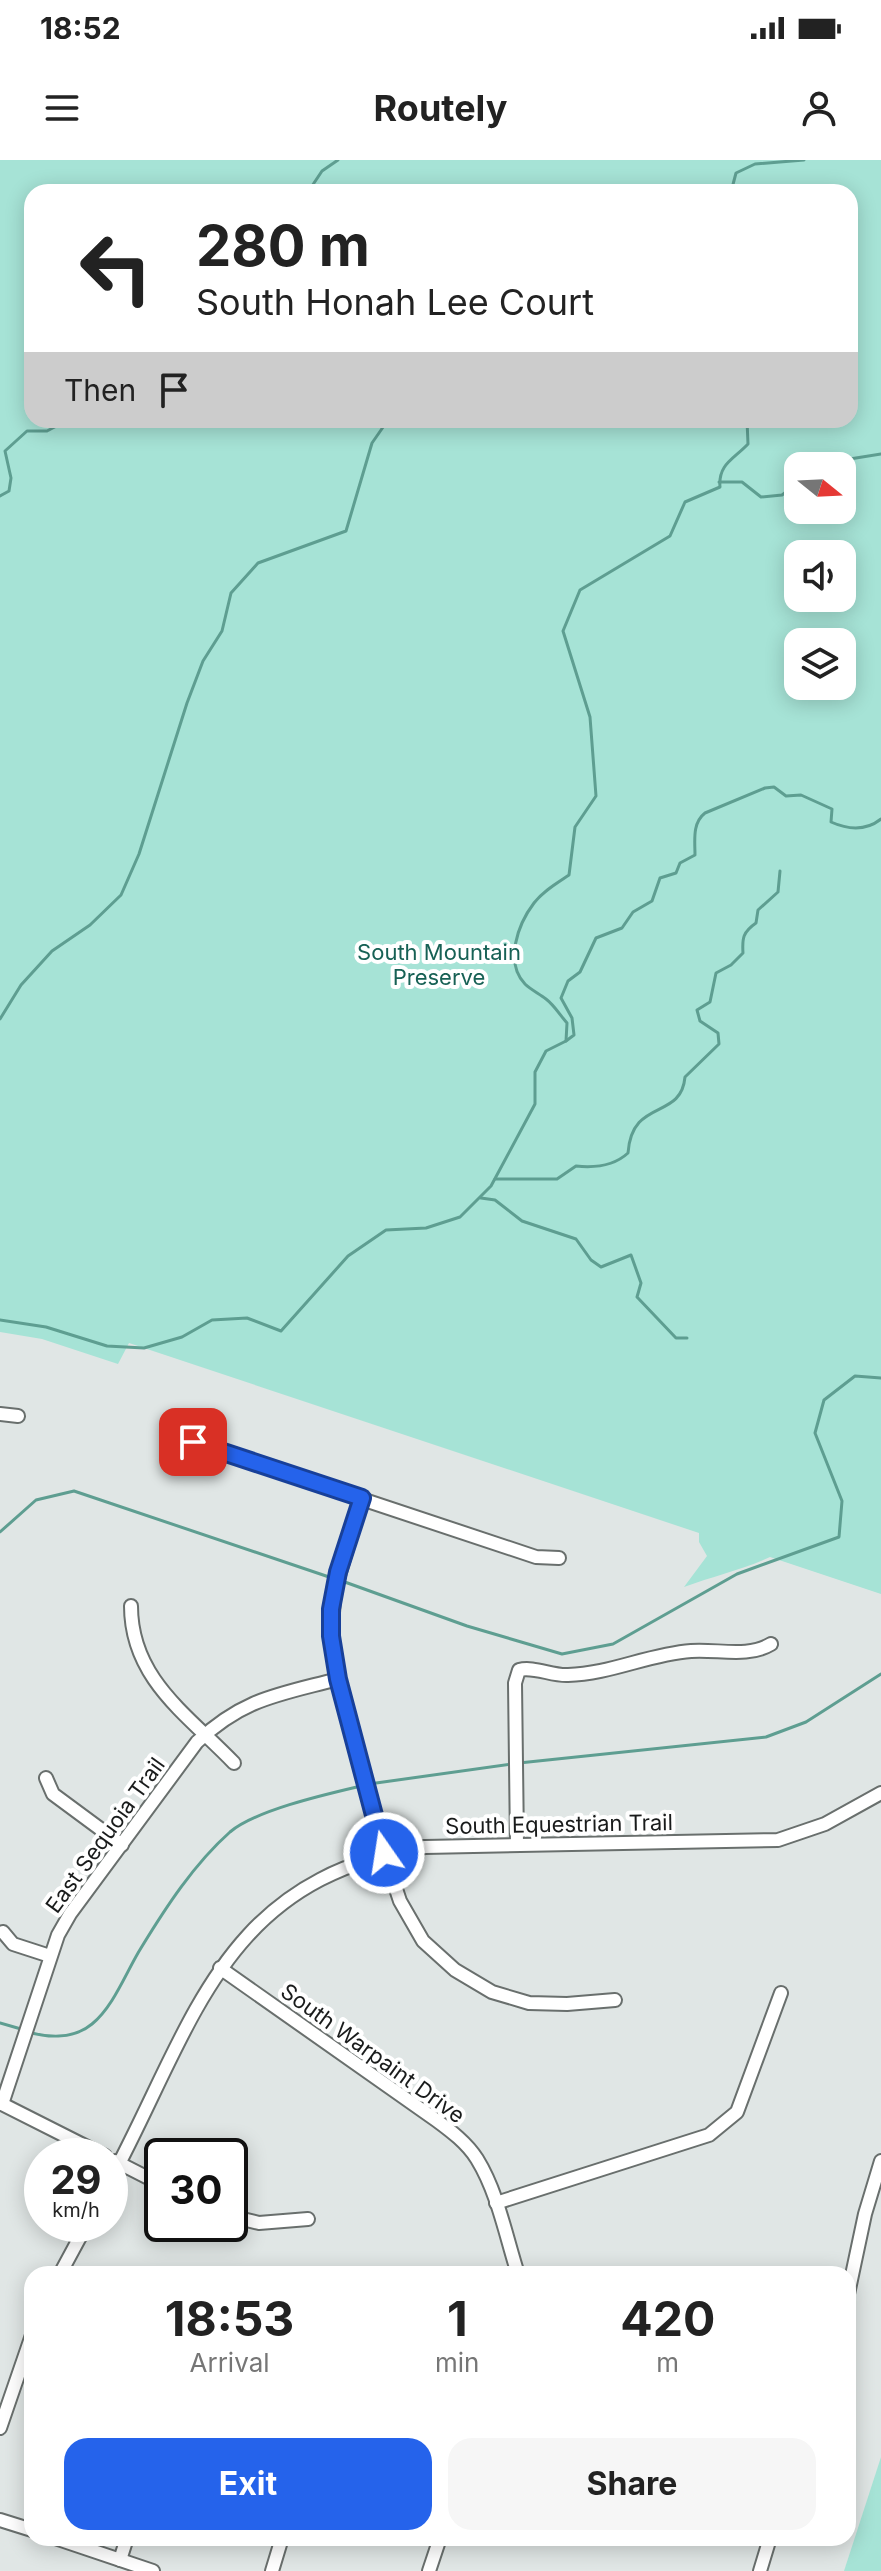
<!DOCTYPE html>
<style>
:root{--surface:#fff;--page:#f6f6f6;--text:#222;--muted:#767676;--accent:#2563eb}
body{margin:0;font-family:Inter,sans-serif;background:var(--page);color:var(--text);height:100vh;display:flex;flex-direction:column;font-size:30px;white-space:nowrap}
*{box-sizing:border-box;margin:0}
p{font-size:26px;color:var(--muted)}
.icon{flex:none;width:44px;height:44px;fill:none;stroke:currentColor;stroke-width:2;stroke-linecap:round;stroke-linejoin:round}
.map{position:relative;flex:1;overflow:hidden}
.sheet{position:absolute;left:24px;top:2106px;width:832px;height:280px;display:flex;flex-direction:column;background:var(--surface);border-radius:24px;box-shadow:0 4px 20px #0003}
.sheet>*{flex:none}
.guide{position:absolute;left:24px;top:24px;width:834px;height:244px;border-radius:24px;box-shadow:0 4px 20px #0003;background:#fff;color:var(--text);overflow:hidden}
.needle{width:52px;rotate:108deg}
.fabs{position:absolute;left:784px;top:292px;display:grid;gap:16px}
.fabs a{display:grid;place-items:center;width:72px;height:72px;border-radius:16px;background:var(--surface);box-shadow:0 4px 20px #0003;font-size:40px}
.speed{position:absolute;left:24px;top:1978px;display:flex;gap:16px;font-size:40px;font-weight:700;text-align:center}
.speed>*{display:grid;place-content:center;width:104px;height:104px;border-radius:50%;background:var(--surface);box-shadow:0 4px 20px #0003;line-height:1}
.speed small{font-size:20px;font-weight:400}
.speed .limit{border:4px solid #111;border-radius:12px;background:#fff;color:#111}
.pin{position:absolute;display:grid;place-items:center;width:68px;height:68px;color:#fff;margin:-34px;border-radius:16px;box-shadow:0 4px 12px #0006}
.me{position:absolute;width:88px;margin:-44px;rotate:347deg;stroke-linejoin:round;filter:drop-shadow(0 0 6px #0008)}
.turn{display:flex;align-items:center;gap:28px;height:168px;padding:0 40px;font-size:36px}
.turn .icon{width:104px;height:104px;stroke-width:2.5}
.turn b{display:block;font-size:56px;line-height:68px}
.then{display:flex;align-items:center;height:76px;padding:0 40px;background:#0003;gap:16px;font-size:30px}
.eta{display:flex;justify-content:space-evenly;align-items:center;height:136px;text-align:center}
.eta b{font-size:48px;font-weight:700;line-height:56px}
.cta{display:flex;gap:16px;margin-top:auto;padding:16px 40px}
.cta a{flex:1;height:92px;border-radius:24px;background:var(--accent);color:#fff;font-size:32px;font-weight:700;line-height:92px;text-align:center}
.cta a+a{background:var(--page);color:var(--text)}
.status{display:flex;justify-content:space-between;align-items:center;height:56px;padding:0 40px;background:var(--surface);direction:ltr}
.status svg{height:22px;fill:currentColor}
header{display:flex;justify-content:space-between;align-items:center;height:104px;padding:0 40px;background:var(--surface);font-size:36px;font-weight:700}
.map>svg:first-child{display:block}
.green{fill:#a6e3d6;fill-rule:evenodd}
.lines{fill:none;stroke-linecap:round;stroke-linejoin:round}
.stream{stroke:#5e9e91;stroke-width:3}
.minor-casing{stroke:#696f6d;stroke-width:16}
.minor{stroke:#fff;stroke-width:12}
.route-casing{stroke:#184099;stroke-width:20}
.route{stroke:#2563eb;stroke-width:14}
.labels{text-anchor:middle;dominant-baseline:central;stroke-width:8;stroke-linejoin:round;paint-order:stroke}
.park-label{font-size:22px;fill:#176155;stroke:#fff}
.street-label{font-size:22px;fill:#191b1b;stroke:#fff}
</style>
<div class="status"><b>18:52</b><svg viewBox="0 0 49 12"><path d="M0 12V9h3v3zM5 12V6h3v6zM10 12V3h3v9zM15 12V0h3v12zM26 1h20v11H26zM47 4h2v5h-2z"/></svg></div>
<header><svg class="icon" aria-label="menu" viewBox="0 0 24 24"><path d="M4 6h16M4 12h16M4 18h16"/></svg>Routely<svg class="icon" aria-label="person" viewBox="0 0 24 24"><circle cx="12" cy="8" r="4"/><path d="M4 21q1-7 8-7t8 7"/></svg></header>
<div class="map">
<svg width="881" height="2411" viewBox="0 0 881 2411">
<rect width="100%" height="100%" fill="#e0e6e5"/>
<!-- green -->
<g class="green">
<path d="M0,0h881v1434l-111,-37c-28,13 -57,19 -86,30l23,-31 -8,-14v-9l-570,-190 -11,21 -76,-25 -42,-7zM32,32h818v228h-818zM798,306h44v44h-44zM798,394h44v44h-44zM842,482v44h-44v-44z"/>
<polygon points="881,2297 881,2411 844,2411"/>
</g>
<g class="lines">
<!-- stream -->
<g class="stream">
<polyline points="300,32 304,32"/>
<polyline points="308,32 322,11 338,0"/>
<polyline points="731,32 736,13 755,4 804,0"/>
<polyline points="822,306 831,302 881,294"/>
<polyline points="719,322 742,322 761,337 782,335 798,323"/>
<polyline points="0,336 9,331 11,318 5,291 27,271 47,271 68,260"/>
<polyline points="0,859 21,825 52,791 90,765 121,735 139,694 187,543 203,501 222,471 231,433 258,403 346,371 372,283 388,260"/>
<path d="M566,881l8,-6 -2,-17 -11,-20 7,-17 12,-9 16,-34 26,-10 11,-16 19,-11 8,-23 16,-5 4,-10 15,-8c0,-14 -3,-32 10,-42l60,-25 9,-1 12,9 15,-1 31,14 -1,13c18,8 35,9 50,-3"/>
<path d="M495,1019h62l19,-13c19,2 38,0 52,-13 4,-56 53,-32 57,-76l34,-33 -1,-11 -18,-12 -3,-11 13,-8 6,-29 15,-8 12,-12c-1,-15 0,-21 13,-30l2,-13 20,-18 2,-21"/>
<polyline points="481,1038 495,1040 522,1061 576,1079 591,1100 601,1107 631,1095 641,1123 637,1137 676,1178 687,1178"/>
<path d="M0,1160l46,7 61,19 37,2 38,-11 30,-17 35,-2 34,13 67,-75 38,-26 40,-2 34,-11 31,-31 44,-82v-32l11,-21 20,-10 1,-18c-7,-8 -13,-18 -21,-24 -6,-5 -15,-9 -21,-15 -21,-22 -7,-60 9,-81 9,-12 23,-20 35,-28l6,-48 21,-31 -6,-79 -27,-86 17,-41 90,-54 15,-34 35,-15c-2,-23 14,-28 28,-43l-1,-24"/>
<polyline points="0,1372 36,1340 74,1331 335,1419"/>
<polyline points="342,1421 467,1466 562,1494 613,1484 737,1414 839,1377 842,1341 815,1273 824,1240 855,1216 881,1218"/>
<polyline points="519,1603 766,1577 806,1562 881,1514"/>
<polyline points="369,1624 512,1604"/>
<polyline points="0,1863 21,1869"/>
<path d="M28,1872c21,6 46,7 64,-8 22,-18 34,-52 49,-76 25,-41 53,-84 89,-116 26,-22 97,-38 131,-46"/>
</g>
<defs>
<g id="minor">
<polyline points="0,1254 18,1256"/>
<polyline points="172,1276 536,1397 559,1398"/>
<polyline points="362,1338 335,1429 331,1476 338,1519 384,1693 400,1741 423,1781 455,1810 492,1832 529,1843 567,1844 615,1840"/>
<path d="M131,1446c0,73 57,109 103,157"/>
<polyline points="46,1618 53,1634 122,1685"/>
<path d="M517,1684l-2,-161 4,-13c15,-4 33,6 49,5 42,-1 81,-21 123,-24 27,-2 57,7 80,-7"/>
<polyline points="3,1772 13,1784 50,1796"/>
<path d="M220,1808l216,152c15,11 31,23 41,39 21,34 29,78 41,115"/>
<polyline points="0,1943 105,1996"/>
<path d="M2,1944l56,-169 12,-21 127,-172c47,-44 81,-47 141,-63"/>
<polyline points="115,2001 162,2025"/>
<path d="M110,2021c84,-156 111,-303 315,-334l353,-7 47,-16 56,-31"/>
<polyline points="496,2043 709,1975 737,1952 781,1833"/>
<polyline points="230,2056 259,2063 308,2059"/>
<polyline points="60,2114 87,2064"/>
<polyline points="848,2134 865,2054 881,2001"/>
<polyline points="0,2268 32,2175"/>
<polyline points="0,2360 32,2370"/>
<polyline points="55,2378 153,2411"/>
<polyline points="120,2400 127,2378"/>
<polyline points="272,2411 282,2378"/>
<polyline points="429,2411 440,2378"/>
<polyline points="760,2411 770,2378"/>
</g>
</defs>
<!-- minor casing -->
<use href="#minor" class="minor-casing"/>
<!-- minor -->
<use href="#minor" class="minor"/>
</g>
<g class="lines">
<defs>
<polyline id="route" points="193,1282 362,1338 338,1412 331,1449 331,1476 338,1519 384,1693"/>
</defs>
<!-- route casing -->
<use href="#route" class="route-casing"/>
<!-- route -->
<use href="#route" class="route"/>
</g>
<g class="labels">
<!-- park labels -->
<g class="park-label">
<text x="439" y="792">South Mountain<tspan x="439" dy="25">Preserve</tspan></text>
</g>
<!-- street labels -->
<g class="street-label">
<text transform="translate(559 1664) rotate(-1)">South Equestrian Trail</text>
<text transform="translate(105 1675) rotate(-54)">East Sequoia Trail</text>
<text transform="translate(373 1893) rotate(36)">South Warpaint Drive</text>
</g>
</g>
</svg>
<div class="fabs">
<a><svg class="needle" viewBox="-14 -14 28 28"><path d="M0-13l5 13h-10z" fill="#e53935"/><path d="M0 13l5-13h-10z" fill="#767676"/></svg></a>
<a><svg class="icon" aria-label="sound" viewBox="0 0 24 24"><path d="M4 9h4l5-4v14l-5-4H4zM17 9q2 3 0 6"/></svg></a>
<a><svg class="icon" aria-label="layers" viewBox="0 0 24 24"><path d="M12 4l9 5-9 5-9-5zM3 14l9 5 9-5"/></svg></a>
</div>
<div class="speed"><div>29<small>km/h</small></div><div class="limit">30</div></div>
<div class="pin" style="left:193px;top:1282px;background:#d93025"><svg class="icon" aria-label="arrive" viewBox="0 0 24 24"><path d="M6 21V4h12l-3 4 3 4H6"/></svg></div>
<svg class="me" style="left:384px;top:1693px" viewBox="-20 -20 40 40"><circle r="17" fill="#2563eb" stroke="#fff" stroke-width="3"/><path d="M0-11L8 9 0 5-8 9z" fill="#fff"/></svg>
<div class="guide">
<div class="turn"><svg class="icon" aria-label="left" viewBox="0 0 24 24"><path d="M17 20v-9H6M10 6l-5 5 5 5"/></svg><div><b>280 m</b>South Honah Lee Court</div></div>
<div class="then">Then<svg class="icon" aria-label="arrive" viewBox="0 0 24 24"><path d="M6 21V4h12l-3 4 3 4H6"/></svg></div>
</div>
<section class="sheet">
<div class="eta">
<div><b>18:53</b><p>Arrival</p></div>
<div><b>1</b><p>min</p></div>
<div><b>420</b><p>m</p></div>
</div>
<div class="cta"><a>Exit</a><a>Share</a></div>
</section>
</div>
